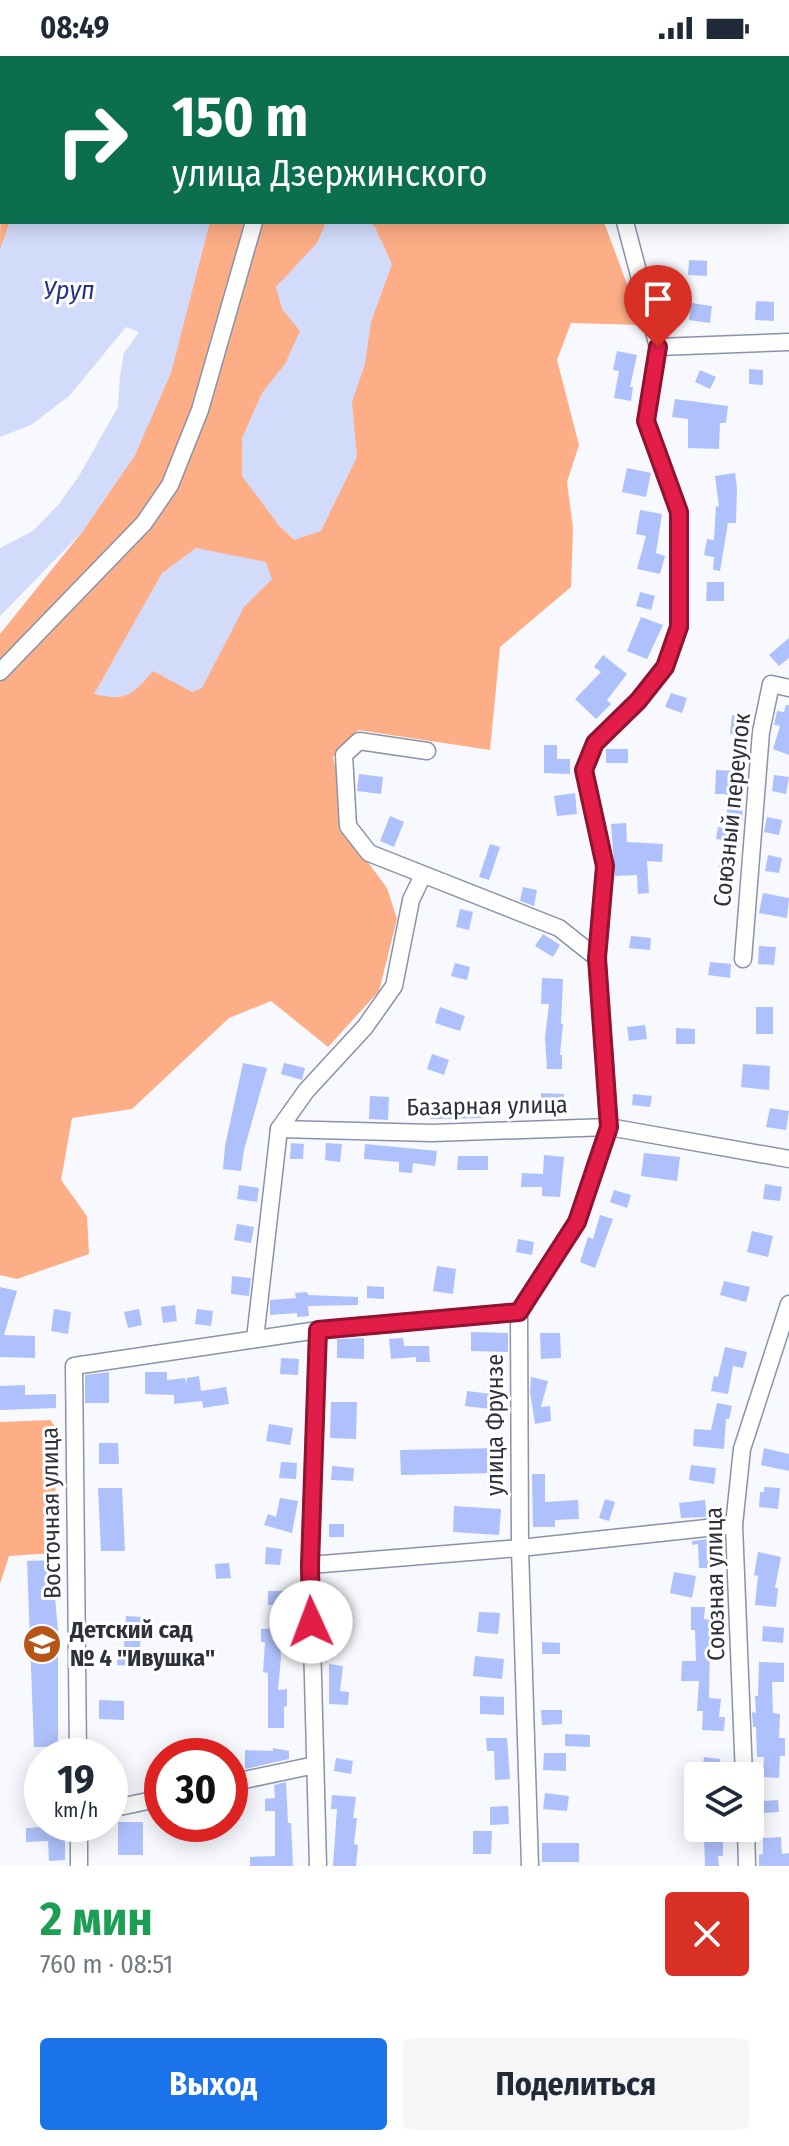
<!DOCTYPE html>
<html lang="ru">
<meta charset="utf-8">
<style>
:root{--surface:#fff;--page:#f6f6f7;--text:#1f2937;--muted:#747a83;--accent:#1a73e8}
body{margin:0;font-family:"Fira Sans Condensed",sans-serif;background:var(--page);color:var(--text);height:100vh;display:flex;flex-direction:column;font-size:30px;white-space:nowrap}
*{box-sizing:border-box;margin:0}
p{font-size:26px;color:var(--muted)}
.icon{flex:none;width:44px;height:44px;fill:none;stroke:currentColor;stroke-width:2;stroke-linecap:round;stroke-linejoin:round}
.map{position:relative;height:1810px;overflow:hidden}
.details{display:flex;flex-direction:column;background:var(--surface);flex:1}
.details>*{flex:none}
.top-card{position:absolute;left:0px;top:0px;width:790px;height:168px;box-shadow:0 4px 20px #0003;background:#0b6e4f;color:#fff;overflow:hidden}
.tools{position:absolute;left:684px;top:1706px;display:grid;gap:16px}
.tools a{display:grid;place-items:center;width:80px;height:80px;border-radius:8px;background:var(--surface);box-shadow:0 4px 20px #0003;font-size:40px}
.speed{position:absolute;left:24px;top:1682px;display:flex;gap:16px;font-size:40px;font-weight:700;text-align:center}
.speed>*{display:grid;place-content:center;width:104px;height:104px;border-radius:50%;background:var(--surface);box-shadow:0 4px 20px #0003;line-height:1}
.speed small{font-size:20px;font-weight:400}
.speed .limit{border:12px solid #d22;background:#fff;color:#111}
.pin{position:absolute;display:grid;place-items:center;width:68px;height:68px;color:#fff;margin:-82px -34px;border-radius:50% 50% 50% 0;rotate:-45deg;box-shadow:0 0 8px #0007}
.pin .icon{rotate:45deg}
.me{position:absolute;width:88px;margin:-44px;rotate:358deg;stroke-linejoin:round;filter:drop-shadow(0 0 6px #0008)}
.turn{display:flex;align-items:center;gap:28px;height:168px;padding:0 40px;font-size:36px}
.turn .icon{width:104px;height:104px;stroke-width:2.5}
.turn b{display:block;font-size:56px;line-height:68px}
.round{display:grid;place-items:center;flex:none;width:84px;height:84px;border-radius:8px;background:var(--page)}
.summary{display:flex;align-items:center;justify-content:space-between;height:136px;padding:0 40px}
h1{font-size:48px;font-weight:700;line-height:60px;color:#1e9e55}
.button{display:flex;gap:16px;margin-top:auto;padding:16px 40px}
.button a{flex:1;height:92px;border-radius:8px;background:var(--accent);color:#fff;font-size:32px;font-weight:700;line-height:92px;text-align:center}
.button a+a{background:var(--page);color:var(--text)}
.status{display:flex;justify-content:space-between;align-items:center;height:56px;padding:0 40px;background:var(--surface);direction:ltr}
.status svg{height:22px;fill:currentColor}
.map>svg:first-child{display:block}
.forest{fill:#fdae86}
.water{fill:#d2dbfa}
.building{fill:#afc1fc}
.lines{fill:none;stroke-linecap:round;stroke-linejoin:round}
.minor-casing{stroke:#8a92a8;stroke-width:19}
.minor{stroke:#fff;stroke-width:16}
.route-casing{stroke:#92132f;stroke-width:20}
.route{stroke:#e11d48;stroke-width:14}
.labels{text-anchor:middle;dominant-baseline:central;stroke-width:6;stroke-linejoin:round;paint-order:stroke}
.street-label{font-size:24px;fill:#2e313b;stroke:#fff}
.poi-label{font-size:24px;font-weight:bold;fill:#2e313b;stroke:#fff;text-anchor:start}
.water-label{font-size:26px;font-style:italic;fill:#273486;stroke:#fff}
</style>
<div class="status"><b>08:49</b><svg viewBox="0 0 49 12"><path d="M0 12V9h3v3zM5 12V6h3v6zM10 12V3h3v9zM15 12V0h3v12zM26 1h20v11H26zM47 4h2v5h-2z"/></svg></div>
<div class="map">
<svg width="789" height="1810" viewBox="0 0 789 1810">
<rect width="100%" height="100%" fill="#f7f9fe"/>
<!-- forest -->
<g class="forest">
<polygon points="246,0 655,0 656,2 246,2"/>
<polygon points="2,9 2,166 10,166 0,194"/>
<polygon points="209,166 604,166 642,269 571,267 557,304 579,389 567,426 573,472 571,531 500,591 490,694 358,674 333,701 353,786 387,832 397,863 379,935 328,991 271,945 229,962 132,1053 72,1062 61,1124 87,1160 89,1198 17,1223 0,1219 0,578 82,476 135,399"/>
<polygon points="50,1364 58,1374 53,1497 9,1500 0,1528 0,1366"/>
</g>
<!-- water -->
<g class="water">
<polygon points="10,166 210,166 171,317 135,399 82,476 0,560 0,492 33,475 59,448 79,420 118,351 120,320 124,297 139,276 126,271 69,340 31,369 0,381 0,194"/>
<polygon points="326,166 370,166 375,171 392,208 371,266 365,308 352,346 357,401 321,475 294,484 280,471 242,420 242,382 262,337 285,308 300,275 282,253 276,231 317,187"/>
<path d="M196,492l70,14 6,17 -28,28 -42,81 -10,4 -39,-21c-21,24 -26,31 -59,23l68,-121z"/>
</g>
<!-- building -->
<g class="building">
<polygon points="689,204 707,205 707,220 688,219"/>
<polygon points="756,245 774,246 774,265 755,264"/>
<polygon points="691,247 712,250 710,267 689,264"/>
<polygon points="617,295 637,299 630,331 633,331 631,345 614,342 619,315 613,314"/>
<polygon points="749,313 763,314 763,329 749,328"/>
<polygon points="700,314 716,321 710,333 695,326"/>
<polygon points="675,343 728,350 726,367 720,367 719,393 688,392 688,363 672,361"/>
<polygon points="627,412 651,417 646,441 622,436"/>
<polygon points="735,417 737,432 736,467 728,467 720,515 713,514 714,501 704,499 707,483 714,484 716,450 719,451 715,420"/>
<polygon points="640,454 662,458 656,497 665,500 660,518 637,513 646,480 636,478"/>
<polygon points="707,526 724,526 724,545 706,545"/>
<polygon points="640,536 655,540 651,554 636,550"/>
<polygon points="641,561 663,569 647,603 627,595"/>
<polygon points="789,582 789,602 779,610 769,599"/>
<polygon points="603,599 627,618 607,644 611,648 596,663 575,643 601,616 594,611"/>
<polygon points="671,637 687,642 682,657 665,651"/>
<polygon points="786,649 789,649 789,699 773,693 780,670 774,669 777,655 784,656"/>
<polygon points="732,659 747,660 745,679 730,678"/>
<polygon points="544,689 557,689 557,703 570,703 570,718 544,717"/>
<rect x="606" y="693" width="22" height="14"/>
<polygon points="716,714 740,715 738,753 742,753 743,764 738,765 732,795 737,795 734,811 728,810 727,816 718,814 723,784 716,783 718,771 728,773 726,738 715,738"/>
<polygon points="359,718 383,721 381,738 357,735"/>
<polygon points="774,719 789,721 786,738 772,735"/>
<polygon points="575,737 577,758 557,760 554,740"/>
<polygon points="390,760 404,766 394,791 380,785"/>
<polygon points="767,761 782,764 779,779 764,776"/>
<polygon points="626,767 627,786 663,788 662,806 647,805 649,837 638,838 637,819 615,820 611,768"/>
<polygon points="490,788 500,791 489,824 479,821"/>
<polygon points="768,799 782,802 779,817 765,815"/>
<polygon points="523,831 537,834 534,850 520,845"/>
<polygon points="763,837 789,842 787,862 759,857"/>
<polygon points="460,853 473,856 469,874 456,871"/>
<polygon points="543,878 560,889 553,901 535,890"/>
<polygon points="631,880 651,882 650,894 629,892"/>
<polygon points="759,890 776,891 774,909 758,908"/>
<polygon points="710,906 731,908 730,922 708,919"/>
<polygon points="455,907 470,911 467,924 451,920"/>
<polygon points="542,922 563,923 561,968 563,968 560,999 562,999 562,1013 547,1013 545,981 549,948 541,948"/>
<polygon points="440,951 465,960 460,975 435,967"/>
<rect x="756" y="951" width="17" height="27"/>
<polygon points="645,969 647,983 629,985 627,971"/>
<polygon points="676,972 695,973 695,988 676,988"/>
<polygon points="432,998 449,1004 444,1019 427,1013"/>
<polygon points="243,1007 267,1012 244,1094 241,1115 223,1113 225,1090"/>
<polygon points="284,1007 305,1012 302,1024 281,1018"/>
<polygon points="743,1008 770,1010 769,1034 741,1031"/>
<polygon points="541,1037 564,1038 563,1054 535,1053 535,1060 525,1060 524,1043 541,1042"/>
<polygon points="633,1038 652,1040 650,1051 632,1049"/>
<polygon points="370,1040 389,1041 388,1064 369,1063"/>
<polygon points="481,1045 482,1062 430,1063 430,1050 467,1051 466,1046"/>
<polygon points="770,1052 789,1055 786,1074 766,1071"/>
<polygon points="291,1087 304,1088 303,1103 290,1103"/>
<polygon points="326,1087 342,1088 340,1106 325,1104"/>
<polygon points="365,1088 437,1095 435,1110 413,1107 412,1117 399,1116 399,1106 364,1103"/>
<polygon points="644,1097 680,1101 677,1125 641,1120"/>
<polygon points="544,1099 564,1101 560,1141 542,1140 542,1131 521,1131 522,1117 543,1118"/>
<polygon points="458,1100 488,1100 488,1114 457,1114"/>
<polygon points="765,1128 782,1131 780,1145 763,1143"/>
<polygon points="239,1129 259,1132 257,1146 237,1143"/>
<polygon points="614,1134 631,1139 627,1152 610,1146"/>
<polygon points="600,1159 613,1163 595,1212 580,1206 588,1181 593,1183"/>
<polygon points="237,1168 254,1171 251,1187 234,1184"/>
<polygon points="752,1175 773,1180 768,1201 747,1196"/>
<polygon points="518,1183 534,1186 532,1199 516,1196"/>
<polygon points="437,1210 456,1213 453,1238 433,1235"/>
<polygon points="232,1220 251,1222 249,1240 231,1238"/>
<polygon points="724,1225 750,1231 746,1246 720,1239"/>
<polygon points="367,1230 384,1231 384,1243 367,1242"/>
<polygon points="0,1231 17,1235 4,1279 35,1280 35,1302 0,1301"/>
<polygon points="307,1236 308,1239 358,1241 358,1249 308,1250 309,1260 297,1261 297,1257 270,1259 270,1244 296,1242 295,1237"/>
<polygon points="175,1249 177,1265 163,1267 161,1251"/>
<polygon points="54,1253 71,1256 68,1278 51,1275"/>
<polygon points="139,1253 142,1269 128,1272 124,1256"/>
<polygon points="197,1253 213,1255 211,1270 195,1268"/>
<polygon points="471,1276 508,1277 508,1296 471,1295"/>
<polygon points="540,1277 560,1277 561,1302 541,1303"/>
<polygon points="364,1282 364,1303 337,1302 337,1283"/>
<polygon points="403,1282 404,1290 429,1290 430,1306 416,1306 416,1301 391,1303 389,1283"/>
<polygon points="725,1291 747,1296 743,1312 733,1310 728,1338 711,1335 714,1320 718,1321"/>
<polygon points="281,1302 299,1303 298,1319 280,1318"/>
<polygon points="109,1316 109,1347 85,1347 85,1319"/>
<polygon points="145,1316 167,1316 167,1324 185,1322 186,1328 187,1322 199,1320 201,1335 226,1331 229,1348 203,1352 202,1345 174,1348 174,1339 145,1338"/>
<polygon points="531,1321 548,1325 541,1351 550,1350 551,1365 535,1368 530,1336"/>
<polygon points="25,1329 25,1339 56,1338 56,1352 0,1354 0,1330"/>
<polygon points="467,1335 500,1339 498,1354 465,1350"/>
<polygon points="331,1346 357,1346 356,1383 330,1382"/>
<polygon points="717,1347 732,1350 729,1363 726,1363 724,1393 693,1390 694,1373 711,1374"/>
<polygon points="269,1368 293,1372 290,1389 266,1385"/>
<polygon points="99,1387 118,1387 119,1408 99,1408"/>
<polygon points="497,1392 497,1417 401,1419 400,1394"/>
<polygon points="764,1392 789,1398 789,1415 761,1409"/>
<polygon points="281,1406 297,1407 296,1423 279,1422"/>
<polygon points="691,1409 716,1412 714,1428 689,1424"/>
<polygon points="332,1410 354,1412 353,1425 331,1424"/>
<polygon points="532,1418 545,1418 545,1446 578,1444 579,1463 555,1464 555,1471 533,1471"/>
<polygon points="764,1431 780,1432 778,1453 759,1451 760,1436 764,1436"/>
<polygon points="98,1432 122,1432 125,1495 101,1495"/>
<polygon points="280,1442 298,1445 292,1477 264,1469 268,1458 276,1461"/>
<polygon points="605,1443 615,1446 609,1465 599,1462"/>
<polygon points="705,1444 707,1461 681,1462 679,1447"/>
<polygon points="454,1450 501,1453 499,1479 453,1476"/>
<rect x="329" y="1468" width="15" height="13"/>
<polygon points="715,1482 715,1512 699,1512 698,1488 692,1489 692,1485"/>
<polygon points="266,1491 282,1493 280,1509 265,1508"/>
<polygon points="758,1496 781,1501 775,1532 778,1532 776,1551 755,1549 758,1520 754,1519"/>
<polygon points="52,1504 58,1575 58,1691 34,1691 27,1505"/>
<polygon points="229,1507 231,1522 216,1523 215,1508"/>
<polygon points="674,1516 696,1520 692,1542 670,1537"/>
<polygon points="268,1535 283,1535 283,1548 268,1549"/>
<polygon points="691,1551 705,1551 704,1563 714,1564 713,1579 723,1579 723,1590 710,1591 709,1642 721,1643 719,1661 725,1661 724,1675 702,1674 703,1655 697,1655 699,1625 681,1625 682,1605 696,1605 695,1574 691,1574"/>
<polygon points="329,1554 351,1557 347,1582 326,1579"/>
<polygon points="479,1556 500,1557 498,1578 477,1576"/>
<polygon points="126,1560 143,1561 138,1610 117,1609 118,1592 124,1592"/>
<polygon points="763,1570 784,1572 783,1587 762,1585"/>
<polygon points="279,1572 281,1602 278,1634 287,1633 287,1650 284,1651 284,1672 268,1672 268,1617 263,1616 265,1586 261,1586 261,1573"/>
<polygon points="542,1586 560,1587 560,1598 542,1598"/>
<polygon points="475,1600 504,1603 502,1623 473,1620"/>
<polygon points="759,1606 784,1607 784,1626 772,1626 773,1657 780,1658 779,1682 785,1682 785,1700 780,1700 779,1722 763,1721 764,1701 757,1701 756,1671 753,1671 752,1656 756,1657 755,1640 758,1640"/>
<polygon points="329,1608 343,1610 340,1635 349,1636 348,1649 329,1648"/>
<polygon points="480,1640 504,1641 504,1659 480,1658"/>
<polygon points="99,1644 124,1645 124,1664 99,1663"/>
<polygon points="541,1654 562,1654 562,1668 542,1669"/>
<polygon points="565,1678 590,1679 590,1691 565,1690"/>
<polygon points="486,1682 507,1682 510,1723 495,1724 494,1695 487,1695"/>
<polygon points="273,1692 289,1695 289,1703 245,1713 245,1694 273,1695"/>
<polygon points="544,1697 566,1697 566,1715 543,1714"/>
<polygon points="704,1701 720,1703 719,1719 702,1717"/>
<polygon points="336,1702 353,1705 351,1718 334,1715"/>
<polygon points="110,1723 124,1724 123,1739 110,1739"/>
<polygon points="286,1726 288,1767 291,1767 293,1810 250,1810 250,1801 275,1800 275,1755 265,1755 265,1743 275,1742 274,1729"/>
<polygon points="545,1737 569,1740 567,1755 543,1753"/>
<polygon points="332,1739 356,1741 353,1762 357,1762 354,1788 358,1789 356,1810 333,1810 337,1753 331,1753"/>
<polygon points="778,1744 779,1756 761,1757 761,1745"/>
<polygon points="508,1750 509,1768 490,1769 490,1751"/>
<rect x="118" y="1766" width="25" height="33"/>
<polygon points="65,1770 65,1804 49,1805 48,1785 26,1786 26,1772"/>
<polygon points="473,1775 492,1775 491,1798 473,1798"/>
<polygon points="781,1781 782,1798 789,1797 789,1810 759,1810 759,1799 763,1798 763,1782"/>
<polygon points="704,1782 723,1782 723,1800 718,1800 719,1810 705,1810"/>
<rect x="542" y="1787" width="37" height="19"/>
</g>
<g class="lines">
<defs>
<g id="minor">
<polyline points="294,2 294,0"/>
<polyline points="786,2 786,0"/>
<polyline points="788,86 789,86"/>
<polyline points="658,291 789,286"/>
<polyline points="0,616 144,467 170,429 200,354 254,166"/>
<polyline points="427,695 359,685 344,699 348,770 369,797 559,872 597,902"/>
<polyline points="743,903 761,676 771,628 789,632"/>
<polyline points="279,1073 432,1077 609,1071 789,1103"/>
<polyline points="318,1274 310,1509 318,1810"/>
<polyline points="255,1283 279,1073 306,1035 365,971 394,930 411,844 423,819"/>
<polyline points="310,1509 520,1492 734,1469"/>
<polyline points="78,1700 74,1310 318,1274 519,1256"/>
<polyline points="744,1720 734,1469 742,1393 789,1248"/>
<polyline points="230,1727 315,1709"/>
<polyline points="110,1753 162,1742"/>
<polyline points="79,1768 79,1810"/>
<polyline points="746,1772 747,1810"/>
<polyline points="530,1810 520,1492 519,1256 577,1166 609,1071 597,902 605,810 584,714 595,687 638,645 665,611 679,571 679,456 646,365 658,291 625,166"/>
</g>
</defs>
<!-- minor casing -->
<use href="#minor" class="minor-casing"/>
<!-- minor -->
<use href="#minor" class="minor"/>
</g>
<g class="lines">
<defs>
<polyline id="route" points="311,1566 310,1509 318,1274 519,1256 577,1166 609,1071 597,902 605,810 584,714 595,687 638,645 665,611 679,571 679,456 646,365 658,291"/>
</defs>
<!-- route casing -->
<use href="#route" class="route-casing"/>
<!-- route -->
<use href="#route" class="route"/>
</g>
<!-- icons -->
<defs>
<symbol id="school-disc" viewBox="-11 -11 22 22"><circle r="9.5" fill="#b75516" stroke="#fff"/><path d="M0-5L7-2L0 1L-7-2ZM-4 1L0 2.5L4 1V4Q0 6-4 4Z" fill="#fff"/></symbol>
</defs>
<g fill-rule="evenodd">
<use href="#school-disc" x="20" y="1566" width="44" height="44"/>
</g>
<g class="labels">
<!-- street labels -->
<g class="street-label">
<text transform="translate(732 754) rotate(-84)">Союзный переулок</text>
<text transform="translate(487 1050) rotate(-1)">Базарная улица</text>
<text transform="translate(495 1369) rotate(-90)">улица Фрунзе</text>
<text transform="translate(51 1457) rotate(-91)">Восточная улица</text>
<text transform="translate(715 1528) rotate(-91)">Союзная улица</text>
</g>
<!-- poi labels -->
<g class="poi-label">
<text x="70" y="1574">Детский сад<tspan x="70" dy="28">№ 4 "Ивушка"</tspan></text>
</g>
<!-- water labels -->
<g class="water-label">
<text x="69" y="234">Уруп</text>
</g>
</g>
</svg>
<div class="tools">
<a><svg class="icon" aria-label="layers" viewBox="0 0 24 24"><path d="M12 4l9 5-9 5-9-5zM3 14l9 5 9-5"/></svg></a>
</div>
<div class="speed"><div>19<small>km/h</small></div><div class="limit">30</div></div>
<div class="pin" style="left:658px;top:291px;background:#d93025"><svg class="icon" aria-label="arrive" viewBox="0 0 24 24"><path d="M6 21V4h12l-3 4 3 4H6"/></svg></div>
<svg class="me" style="left:311px;top:1566px" viewBox="-20 -20 40 40"><circle r="19" fill="#fff"/><path d="M0-13L10 11 0 6-10 11z" fill="#e11d48"/></svg>
<div class="top-card">
<div class="turn"><svg class="icon" aria-label="right" viewBox="0 0 24 24"><path d="M7 20v-9h11M14 6l5 5-5 5"/></svg><div><b>150 m</b>улица Дзержинского</div></div>
</div>
</div>
<section class="details">
<div class="summary"><div><h1>2 мин</h1><p>760 m · 08:51</p></div><a class="round" style="background:#d93025;color:#fff"><svg class="icon" aria-label="close" viewBox="0 0 24 24"><path d="M6 6l12 12M18 6L6 18"/></svg></a></div>
<div class="button"><a>Выход</a><a>Поделиться</a></div>
</section>
